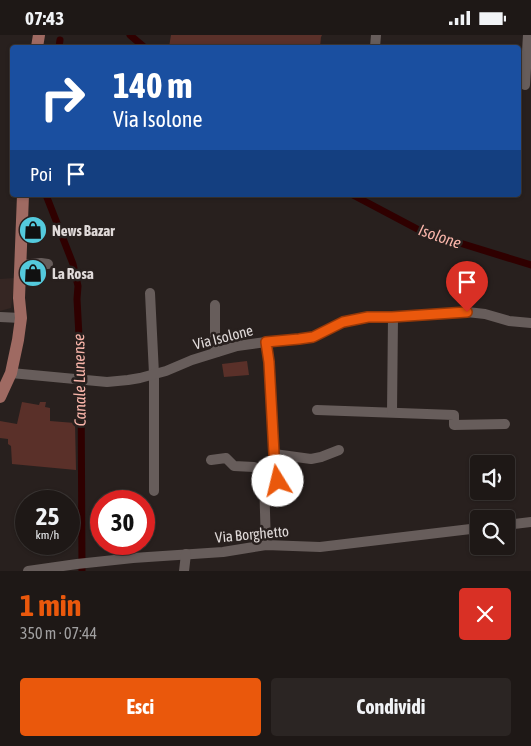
<!DOCTYPE html>
<html lang="it">
<meta charset="utf-8">
<style>
:root{--surface:#1e1816;--page:#2b2523;--text:#f1f3f6;--muted:#a1a0a1;--line:#3c3735;--accent:#ea580c}
body{margin:0;font-family:"Asap Condensed",sans-serif;background:var(--page);color:var(--text);height:100vh;display:flex;flex-direction:column;font-size:19px;white-space:nowrap}
*{box-sizing:border-box;margin:0}
p{font-size:16px;color:var(--muted)}
.icon{flex:none;width:28px;height:28px;fill:none;stroke:currentColor;stroke-width:2;stroke-linecap:round;stroke-linejoin:round}
.map{position:relative;height:536px;overflow:hidden}
.drawer{display:flex;flex-direction:column;background:var(--surface);flex:1}
.drawer>*{flex:none}
.hud{position:absolute;left:10px;top:10px;width:511px;height:152px;border-radius:5px;box-shadow:0 1px 4px #0004,0 0 0 1px var(--line);background:#1a4fa0;color:#fff;overflow:hidden}
.fabs{position:absolute;left:470px;top:420px;display:grid;gap:10px}
.fabs a{display:grid;place-items:center;width:45px;height:45px;border-radius:5px;background:var(--surface);box-shadow:0 1px 4px #0004,0 0 0 1px var(--line);font-size:25px}
.speed{position:absolute;left:15px;top:455px;display:flex;gap:10px;font-size:25px;font-weight:700;text-align:center}
.speed>*{display:grid;place-content:center;width:65px;height:65px;border-radius:50%;background:var(--surface);box-shadow:0 1px 4px #0004,0 0 0 1px var(--line);line-height:1}
.speed small{font-size:12px;font-weight:400}
.speed .limit{border:8px solid #d22;background:#fff;color:#111}
.pin{position:absolute;display:grid;place-items:center;width:42px;height:42px;color:#fff;margin:-51px -21px;border-radius:50% 50% 50% 0;rotate:-45deg;box-shadow:0 0 5px #0007}
.pin .icon{rotate:45deg}
.me{position:absolute;width:55px;margin:-28px;rotate:351deg;stroke-linejoin:round;filter:drop-shadow(0 0 4px #0008)}
.turn{display:flex;align-items:center;gap:18px;height:105px;padding:0 20px;font-size:22px}
.turn .icon{width:65px;height:65px;stroke-width:2.5}
.turn b{display:block;font-size:35px;line-height:42px}
.then{display:flex;align-items:center;height:48px;padding:0 20px;background:#0003;gap:10px;font-size:19px}
.round{display:grid;place-items:center;flex:none;width:52px;height:52px;border-radius:5px;background:var(--page)}
.headline{display:flex;align-items:center;justify-content:space-between;height:85px;padding:0 20px}
h1{font-size:30px;font-weight:700;line-height:38px;color:var(--accent)}
.action{display:flex;gap:10px;margin-top:auto;padding:10px 20px}
.action a{flex:1;height:58px;border-radius:5px;background:var(--accent);color:#fff;font-size:20px;font-weight:700;line-height:58px;text-align:center}
.action a+a{background:var(--page);color:var(--text)}
.status{display:flex;justify-content:space-between;align-items:center;height:35px;padding:0 25px;background:var(--surface);direction:ltr}
.status svg{height:14px;fill:currentColor}
.map>svg:first-child{display:block}
.built{fill:#352623}
.green{fill:#5a3029}
.lines{fill:none;stroke-linecap:round;stroke-linejoin:round}
.canal{stroke:#2f0000;stroke-width:7}
.minor{stroke:#675d5b;stroke-width:10}
.major{stroke:#9f6a62;stroke-width:12}
.route-casing{stroke:#983908;stroke-width:12}
.route{stroke:#ea580c;stroke-width:9}
.labels{text-anchor:middle;dominant-baseline:central;stroke-width:5;stroke-linejoin:round;paint-order:stroke}
.poi-label{font-size:15px;font-weight:bold;fill:#e0dad9;stroke:#28201e;text-anchor:start}
.street-label{font-size:15px;fill:#e0dad9;stroke:#28201e}
.water-label{font-size:16px;font-style:italic;fill:#f9b5aa;stroke:#28201e}
</style>
<div class="status"><b>07:43</b><svg viewBox="0 0 49 12"><path d="M0 12V9h3v3zM5 12V6h3v6zM10 12V3h3v9zM15 12V0h3v12zM26 1h20v11H26zM47 4h2v5h-2z"/></svg></div>
<div class="map">
<svg width="531" height="536" viewBox="0 0 531 536">
<rect width="100%" height="100%" fill="#28201e"/>
<!-- built -->
<polygon class="built" points="15,243 11,273 0,276 0,244"/>
<!-- green -->
<g class="green">
<polygon points="171,0 322,0 321,2 320,12 169,12"/>
<polygon points="247,326 249,340 224,342 222,329"/>
<polygon points="22,367 39,370 40,367 46,367 45,372 50,373 50,386 75,388 76,435 12,429 11,411 8,409 8,404 0,403 0,386 17,389"/>
</g>
<g class="lines">
<!-- canal -->
<g class="canal">
<polyline points="130,0 144,12"/>
<polyline points="59,12 60,5"/>
<polyline points="46,160 73,229 78,251 77,264 81,339 82,536"/>
<polyline points="353,160 421,196 531,230"/>
</g>
<!-- minor -->
<g class="minor">
<polyline points="375,12 376,0"/>
<polyline points="525,50 528,0"/>
<polyline points="20,230 41,228 48,229"/>
<polyline points="150,258 154,339 154,456"/>
<polyline points="215,270 215,311 217,317"/>
<polyline points="0,282 21,283"/>
<polyline points="266,307 269,327 274,419 280,457"/>
<polyline points="11,338 107,347 128,345 140,343 166,336 192,325 237,311 266,307 299,304 313,302 343,287 368,282 393,282 467,277 485,279 509,286 531,288"/>
<polyline points="317,375 454,380 454,390 505,389"/>
<polyline points="392,377 393,282"/>
<polyline points="274,419 311,424 321,422 339,415"/>
<polyline points="211,425 226,423 234,431 254,432 266,438 271,436"/>
<polyline points="266,438 264,444 266,510"/>
<polyline points="506,490 531,487"/>
<polyline points="28,536 77,529 133,523 223,517 266,510 320,512 479,493"/>
<polyline points="184,536 186,519"/>
</g>
<!-- major -->
<g class="major">
<polyline points="37,12 39,0"/>
<polyline points="0,362 11,338 18,305 21,283 19,263 23,160"/>
</g>
</g>
<g class="lines">
<defs>
<polyline id="route" points="278,446 274,419 269,327 266,307 299,304 313,302 343,287 368,282 392,282 467,277"/>
</defs>
<!-- route casing -->
<use href="#route" class="route-casing"/>
<!-- route -->
<use href="#route" class="route"/>
</g>
<!-- icons -->
<defs>
<symbol id="shop-disc" viewBox="-11 -11 22 22"><circle r="9.5" fill="#54cadd" stroke="#28201e"/><path d="M-5-2.5h2.3a2.7 3.5 0 0 1 5.4 0H5L5.5 6h-11ZM-1.5-2.5h3a1.5 2.3 0 0 0-3 0Z" fill="#111"/></symbol>
</defs>
<g fill-rule="evenodd">
<use href="#shop-disc" x="17" y="179" width="32" height="32"/>
<use href="#shop-disc" x="17" y="222" width="32" height="32"/>
</g>
<g class="labels">
<!-- poi labels -->
<g class="poi-label">
<text x="52" y="195">News Bazar</text>
<text x="52" y="238">La Rosa</text>
</g>
<!-- street labels -->
<g class="street-label">
<text transform="translate(223 302) rotate(-14)">Via Isolone</text>
<text transform="translate(252 499) rotate(-5)">Via Borghetto</text>
</g>
<!-- water labels -->
<g class="water-label">
<text transform="translate(440 201) rotate(19)">Isolone</text>
<text transform="translate(79 345) rotate(-91)">Canale Lunense</text>
</g>
</g>
</svg>
<div class="fabs">
<a><svg class="icon" aria-label="sound" viewBox="0 0 24 24"><path d="M4 9h4l5-4v14l-5-4H4zM17 9q2 3 0 6"/></svg></a>
<a><svg class="icon" aria-label="search" viewBox="0 0 24 24"><circle cx="10" cy="10" r="6"/><path d="M15 15l6 6"/></svg></a>
</div>
<div class="speed"><div>25<small>km/h</small></div><div class="limit">30</div></div>
<div class="pin" style="left:467px;top:277px;background:#d93025"><svg class="icon" aria-label="arrive" viewBox="0 0 24 24"><path d="M6 21V4h12l-3 4 3 4H6"/></svg></div>
<svg class="me" style="left:278px;top:446px" viewBox="-20 -20 40 40"><circle r="19" fill="#fff"/><path d="M0-13L10 11 0 6-10 11z" fill="#ea580c"/></svg>
<div class="hud">
<div class="turn"><svg class="icon" aria-label="right" viewBox="0 0 24 24"><path d="M7 20v-9h11M14 6l5 5-5 5"/></svg><div><b>140 m</b>Via Isolone</div></div>
<div class="then">Poi<svg class="icon" aria-label="arrive" viewBox="0 0 24 24"><path d="M6 21V4h12l-3 4 3 4H6"/></svg></div>
</div>
</div>
<section class="drawer">
<div class="headline"><div><h1>1 min</h1><p>350 m · 07:44</p></div><a class="round" style="background:#d93025;color:#fff"><svg class="icon" aria-label="close" viewBox="0 0 24 24"><path d="M6 6l12 12M18 6L6 18"/></svg></a></div>
<div class="action"><a>Esci</a><a>Condividi</a></div>
</section>
